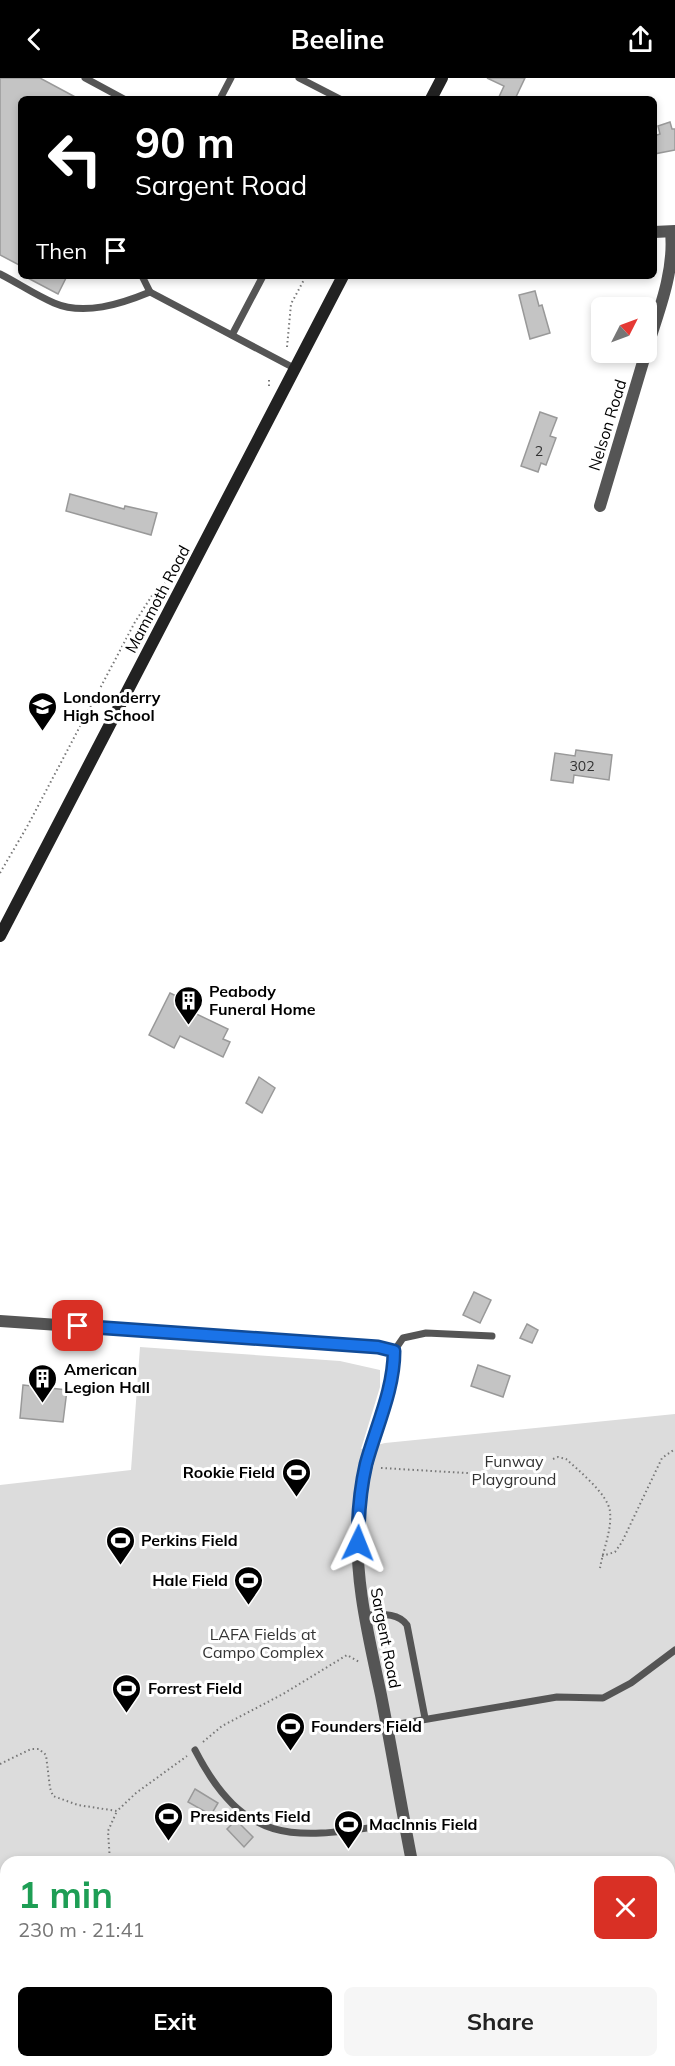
<!DOCTYPE html>
<meta charset="utf-8">
<style>
:root{--surface:#fff;--page:#f6f6f6;--text:#222;--muted:#767676;--accent:#000}
body{margin:0;font-family:Mulish,sans-serif;background:var(--page);color:var(--text);height:100vh;display:flex;flex-direction:column;font-size:22px;white-space:nowrap}
*{box-sizing:border-box;margin:0}
p{font-size:20px;color:var(--muted)}
.icon{flex:none;width:33px;height:33px;fill:none;stroke:currentColor;stroke-width:2;stroke-linecap:round;stroke-linejoin:round}
.map{position:relative;flex:1;overflow:hidden}
.panel{position:absolute;left:0px;top:1778px;width:675px;height:212px;display:flex;flex-direction:column;background:var(--surface);border-radius:18px 18px 0 0;box-shadow:0 3px 9px #0003}
.panel>*{flex:none}
.banner{position:absolute;left:18px;top:18px;width:639px;height:183px;border-radius:9px;box-shadow:0 3px 9px #0003;background:#000;color:#fff;overflow:hidden}
.needle{width:39px;rotate:48deg}
.buttons{position:absolute;left:591px;top:219px;display:grid;gap:12px}
.buttons a{display:grid;place-items:center;width:66px;height:66px;border-radius:9px;background:var(--surface);box-shadow:0 3px 9px #0003;font-size:30px}
.pin{position:absolute;display:grid;place-items:center;width:51px;height:51px;color:#fff;margin:-26px;border-radius:12px;box-shadow:0 3px 9px #0006}
.me{position:absolute;width:66px;margin:-33px;rotate:2deg;stroke-linejoin:round;filter:drop-shadow(0 0 4px #0008)}
.turn{display:flex;align-items:center;gap:21px;height:126px;padding:0 18px;font-size:27px}
.turn .icon{width:78px;height:78px;stroke-width:2.5}
.turn b{display:block;font-size:42px;line-height:51px}
.then{display:flex;align-items:center;height:57px;padding:0 18px;background:#0003;gap:12px;font-size:22px}
.round{display:grid;place-items:center;flex:none;width:63px;height:63px;border-radius:9px;background:var(--page)}
.headline{display:flex;align-items:center;justify-content:space-between;height:102px;padding:0 18px}
h1{font-size:36px;font-weight:700;line-height:45px;color:#1e9e55}
.primary-button{display:flex;gap:12px;margin-top:auto;padding:12px 18px}
.primary-button a{flex:1;height:69px;border-radius:9px;background:var(--accent);color:#fff;font-size:24px;font-weight:700;line-height:69px;text-align:center}
.primary-button a+a{background:var(--page);color:var(--text)}
header{display:flex;justify-content:space-between;align-items:center;height:78px;padding:0 18px;background:var(--accent);color:#fff;font-size:27px;font-weight:700}
.map>svg:first-child{display:block}
.green{fill:#dcdcdc}
.building{fill:#c4c4c4;stroke:#999;stroke-width:1.5}
.lines{fill:none;stroke-linecap:round;stroke-linejoin:round}
.path{stroke:#777;stroke-width:2;stroke-dasharray:1.5 3;stroke-linecap:butt}
.service{stroke:#555;stroke-width:7}
.minor{stroke:#555;stroke-width:12}
.secondary{stroke:#222;stroke-width:12}
.route-casing{stroke:#114b97;stroke-width:15}
.route{stroke:#1a73e8;stroke-width:10}
.labels{text-anchor:middle;dominant-baseline:central;stroke-width:6;stroke-linejoin:round;paint-order:stroke}
.number-label{font-size:14px;fill:#313131}
.street-label{font-size:16px;fill:#000;stroke:#fff}
.poi-label{font-size:16px;font-weight:bold;fill:#000;stroke:#fff;text-anchor:start}
.park-label{font-size:16px;fill:#333;stroke:#fff}
</style>
<header><svg class="icon" aria-label="back" viewBox="0 0 24 24"><path d="M15 5l-7 7 7 7"/></svg>Beeline<svg class="icon" aria-label="share" viewBox="0 0 24 24"><path d="M12 15V3M7 8l5-5 5 5M5 13v7h14v-7"/></svg></header>
<div class="map">
<svg width="675" height="1988" viewBox="0 0 675 1988">
<rect width="100%" height="100%" fill="#fff"/>
<!-- green -->
<polygon class="green" points="140,1269 340,1283 380,1292 380,1309 361,1371 385,1365 675,1336 675,1988 58,1988 57,1983 669,1983 669,1784 6,1784 6,1916 0,1917 0,1407 131,1392"/>
<!-- building -->
<g class="building">
<polygon points="0,0 40,0 79,21 21,21 21,188 0,177"/>
<polygon points="487,0 525,0 515,21 498,21 504,8"/>
<polygon points="670,44 672,51 675,51 675,72 654,76 654,58 660,56 658,48"/>
<polygon points="24,198 67,198 58,216"/>
<polygon points="535,213 539,228 542,227 550,255 530,261 519,217"/>
<polygon points="540,334 557,340 550,358 556,360 546,387 541,385 538,394 521,388"/>
<polygon points="70,416 124,431 125,428 157,435 151,457 66,433"/>
<polygon points="576,672 612,677 609,702 574,697 573,705 551,702 555,675 575,678"/>
<polygon points="170,915 191,925 188,932 228,951 223,961 230,964 223,979 180,958 174,970 149,957"/>
<polygon points="259,999 275,1010 262,1035 246,1025"/>
<polygon points="474,1214 491,1222 480,1245 463,1237"/>
<polygon points="527,1246 538,1252 532,1265 520,1260"/>
<polygon points="478,1287 510,1298 503,1319 471,1308"/>
<polygon points="23,1307 67,1312 63,1344 20,1340"/>
<polygon points="195,1711 218,1725 211,1737 188,1724"/>
<polygon points="236,1742 253,1759 244,1769 227,1751"/>
</g>
<g class="lines">
<!-- path -->
<g class="path">
<polyline points="287,269 291,226 306,198"/>
<polyline points="269,308 269,299"/>
<polyline points="0,795 28,747 135,544 153,516 169,502"/>
<path d="M553,1381l5,-2 8,2c12,11 43,36 44,53 2,18 -7,38 -10,56"/>
<polyline points="381,1390 484,1396"/>
<polyline points="602,1478 615,1474 622,1464 662,1380 675,1371"/>
<polyline points="203,1664 222,1648 283,1616 347,1577 359,1584"/>
<polyline points="0,1686 31,1671 39,1671 46,1677 50,1710 53,1718 78,1727 117,1733 136,1715 187,1678"/>
<polyline points="110,1784 108,1753 117,1733"/>
<polyline points="669,1895 675,1901"/>
<polyline points="469,1983 470,1988"/>
</g>
<!-- service -->
<g class="service">
<polyline points="85,0 124,21"/>
<polyline points="299,0 340,21"/>
<polyline points="220,21 231,0"/>
<path d="M0,196c18,9 35,21 54,29 30,13 67,1 96,-11"/>
<polyline points="142,198 150,214 294,290"/>
<polyline points="232,257 263,198"/>
<polyline points="394,1273 403,1260 426,1255 492,1258"/>
<path d="M363,1537c15,0 34,-4 44,10l18,93"/>
<polyline points="387,1648 557,1619 603,1620 631,1605 675,1572"/>
<path d="M195,1672c54,105 109,86 210,73"/>
</g>
<!-- minor -->
<g class="minor">
<polyline points="654,154 675,153"/>
<path d="M646,273c12,-38 29,-79 25,-119"/>
<polyline points="600,428 646,274"/>
<path d="M0,1243l378,26 16,4c0,28 -10,53 -18,80 -8,27 -15,55 -18,84 -4,64 10,119 23,180 11,56 20,111 31,167"/>
</g>
<!-- secondary -->
<g class="secondary">
<polyline points="431,21 442,0"/>
<polyline points="0,858 343,198"/>
</g>
</g>
<g class="lines">
<defs>
<path id="route" d="M78,1248l300,21 16,4c0,39 -18,76 -28,113 -6,26 -8,53 -8,79"/>
</defs>
<!-- route casing -->
<use href="#route" class="route-casing"/>
<!-- route -->
<use href="#route" class="route"/>
</g>
<!-- icons -->
<defs>
<symbol id="school-pin" viewBox="-11 -11 22 30"><path d="M0 17L-7.5 6A9.5 9.5 0 1 1 7.5 6Z" fill="#000" stroke="#fff"/><path d="M0-5L7-2L0 1L-7-2ZM-4 1L0 2.5L4 1V4Q0 6-4 4Z" fill="#fff"/></symbol>
<symbol id="building-pin" viewBox="-11 -11 22 30"><path d="M0 17L-7.5 6A9.5 9.5 0 1 1 7.5 6Z" fill="#000" stroke="#fff"/><path d="M-4-6H4V6H1V3H-1V6H-4ZM-2.5-4.3h1.7v1.8h-1.7ZM.8-4.3h1.7v1.8H.8ZM-2.5-1h1.7V.8h-1.7ZM.8-1h1.7V.8H.8Z" fill="#fff"/></symbol>
<symbol id="stadium-pin" viewBox="-11 -11 22 30"><path d="M0 17L-7.5 6A9.5 9.5 0 1 1 7.5 6Z" fill="#000" stroke="#fff"/><path d="M0-5a6.5 5 0 1 0 0 10a6.5 5 0 1 0 0-10ZM-3.5-1.8h7v3.6h-7Z" fill="#fff"/></symbol>
</defs>
<g fill-rule="evenodd">
<use href="#school-pin" x="26" y="612" width="33" height="45"/>
<use href="#building-pin" x="172" y="906" width="33" height="45"/>
<use href="#building-pin" x="26" y="1284" width="33" height="45"/>
<use href="#stadium-pin" x="280" y="1378" width="33" height="45"/>
<use href="#stadium-pin" x="104" y="1446" width="33" height="45"/>
<use href="#stadium-pin" x="232" y="1486" width="33" height="45"/>
<use href="#stadium-pin" x="110" y="1594" width="33" height="45"/>
<use href="#stadium-pin" x="274" y="1632" width="33" height="45"/>
<use href="#stadium-pin" x="152" y="1722" width="33" height="45"/>
<use href="#stadium-pin" x="332" y="1730" width="33" height="45"/>
</g>
<g class="labels">
<!-- number labels -->
<g class="number-label">
<text x="539" y="373">2</text>
<text x="582" y="688">302</text>
</g>
<!-- street labels -->
<g class="street-label">
<text transform="translate(607 347) rotate(-73)">Nelson Road</text>
<text transform="translate(157 521) rotate(-62)">Mammoth Road</text>
<text transform="translate(386 1560) rotate(79)">Sargent Road</text>
</g>
<!-- poi labels -->
<g class="poi-label">
<text x="63" y="619">Londonderry<tspan x="63" dy="18">High School</tspan></text>
<text x="209" y="913">Peabody<tspan x="209" dy="18">Funeral Home</tspan></text>
<text x="64" y="1291">American<tspan x="64" dy="18">Legion Hall</tspan></text>
<text x="275" y="1394" text-anchor="end">Rookie Field</text>
<text x="141" y="1462">Perkins Field</text>
<text x="228" y="1502" text-anchor="end">Hale Field</text>
<text x="148" y="1610">Forrest Field</text>
<text x="311" y="1648">Founders Field</text>
<text x="190" y="1738">Presidents Field</text>
<text x="369" y="1746">MacInnis Field</text>
</g>
<!-- park labels -->
<g class="park-label">
<text x="514" y="1383">Funway<tspan x="514" dy="18">Playground</tspan></text>
<text x="263" y="1556">LAFA Fields at<tspan x="263" dy="18">Campo Complex</tspan></text>
</g>
</g>
</svg>
<div class="buttons">
<a><svg class="needle" viewBox="-14 -14 28 28"><path d="M0-13l5 13h-10z" fill="#e53935"/><path d="M0 13l5-13h-10z" fill="#767676"/></svg></a>
</div>
<div class="pin" style="left:78px;top:1248px;background:#d93025"><svg class="icon" aria-label="arrive" viewBox="0 0 24 24"><path d="M6 21V4h12l-3 4 3 4H6"/></svg></div>
<svg class="me" style="left:358px;top:1465px" viewBox="-20 -20 40 40"><path d="M0-17L14 15 0 8-14 15z" fill="#1a73e8" stroke="#fff" stroke-width="4"/></svg>
<div class="banner">
<div class="turn"><svg class="icon" aria-label="left" viewBox="0 0 24 24"><path d="M17 20v-9H6M10 6l-5 5 5 5"/></svg><div><b>90 m</b>Sargent Road</div></div>
<div class="then">Then<svg class="icon" aria-label="arrive" viewBox="0 0 24 24"><path d="M6 21V4h12l-3 4 3 4H6"/></svg></div>
</div>
<section class="panel">
<div class="headline"><div><h1>1 min</h1><p>230 m · 21:41</p></div><a class="round" style="background:#d93025;color:#fff"><svg class="icon" aria-label="close" viewBox="0 0 24 24"><path d="M6 6l12 12M18 6L6 18"/></svg></a></div>
<div class="primary-button"><a>Exit</a><a>Share</a></div>
</section>
</div>
